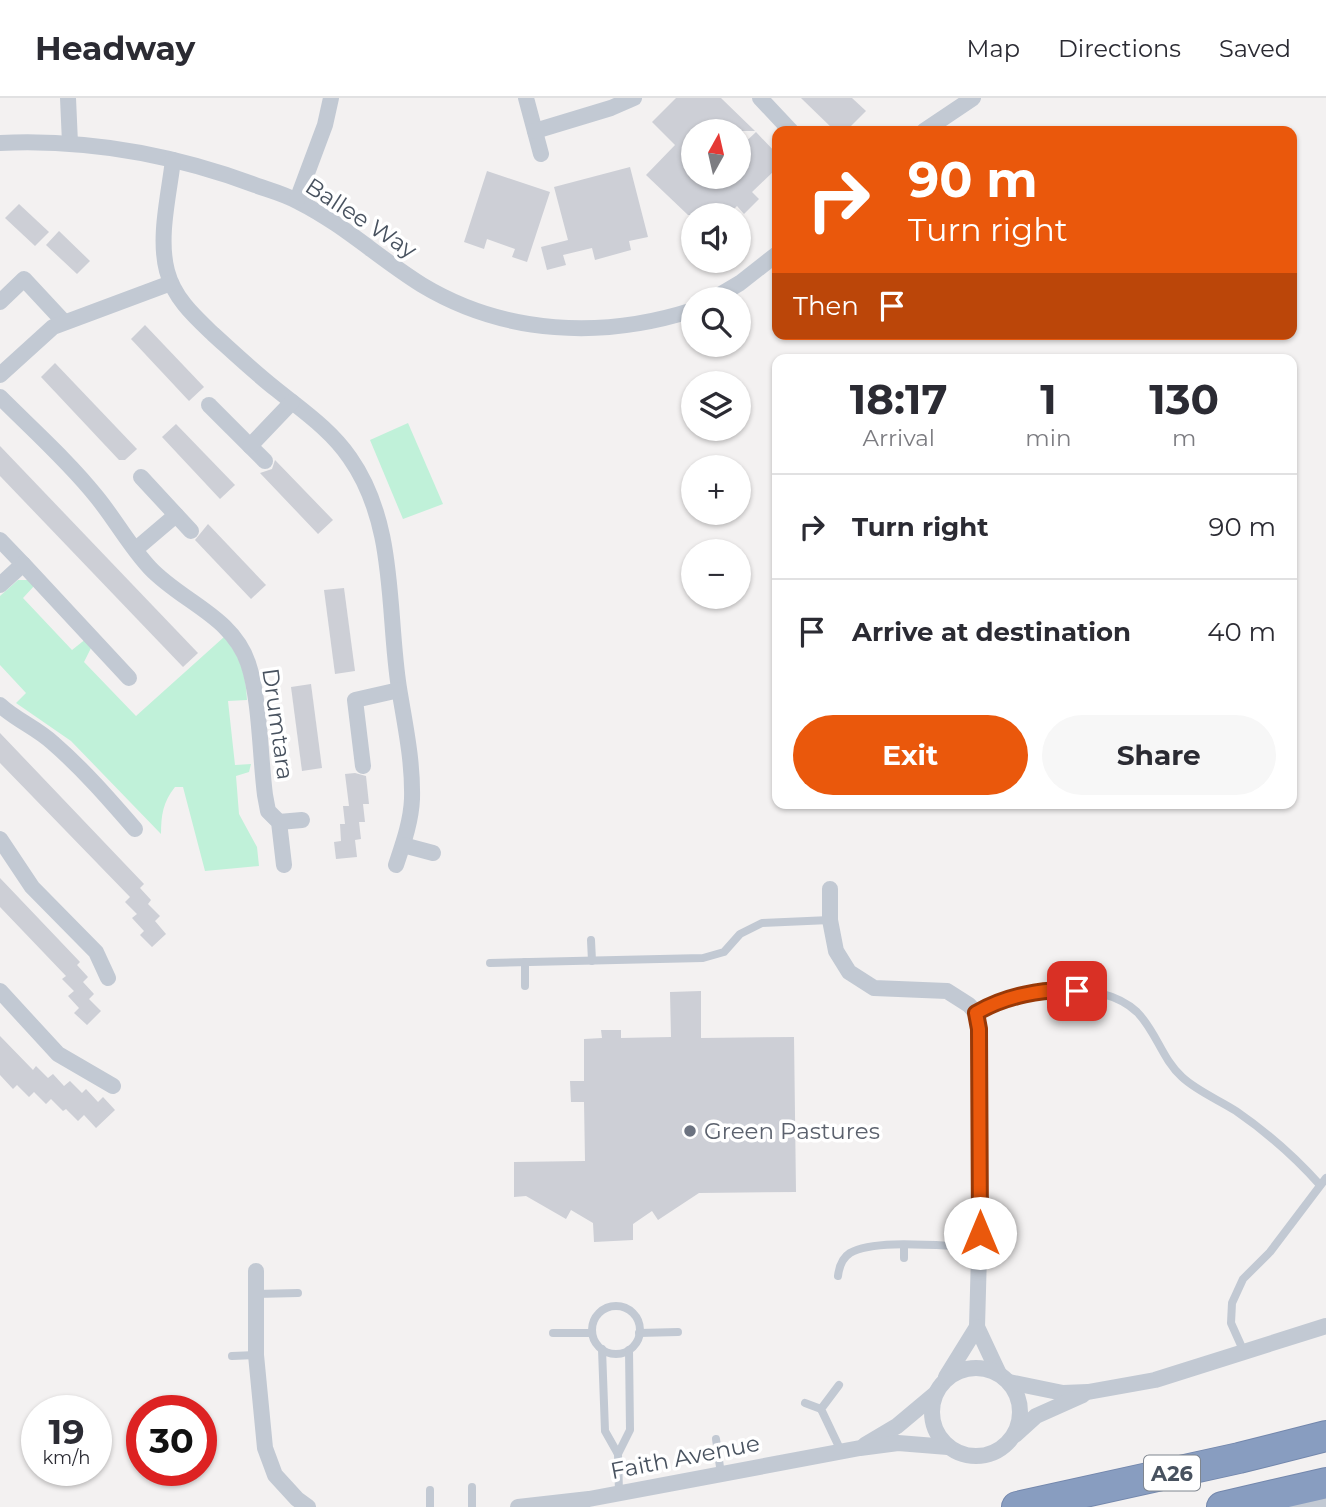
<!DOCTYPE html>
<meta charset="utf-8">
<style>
:root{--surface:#fff;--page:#f7f7f7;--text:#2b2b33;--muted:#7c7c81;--line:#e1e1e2;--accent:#ea580c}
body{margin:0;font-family:Montserrat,sans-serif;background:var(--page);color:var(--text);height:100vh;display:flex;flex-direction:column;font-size:26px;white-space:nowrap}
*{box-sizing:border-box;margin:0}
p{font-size:23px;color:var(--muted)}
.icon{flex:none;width:38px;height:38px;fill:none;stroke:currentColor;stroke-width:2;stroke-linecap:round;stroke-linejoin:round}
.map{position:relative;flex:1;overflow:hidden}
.drawer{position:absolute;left:772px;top:256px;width:525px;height:455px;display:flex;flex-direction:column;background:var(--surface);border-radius:14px;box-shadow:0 2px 5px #0004}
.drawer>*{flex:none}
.banner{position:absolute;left:772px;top:28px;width:525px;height:214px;border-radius:14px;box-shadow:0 2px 5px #0004;background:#ea580c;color:#fff;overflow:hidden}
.needle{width:46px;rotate:8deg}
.tools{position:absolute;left:681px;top:21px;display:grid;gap:14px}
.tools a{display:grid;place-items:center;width:70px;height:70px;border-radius:50%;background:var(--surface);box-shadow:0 2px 5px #0004;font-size:35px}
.speed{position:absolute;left:21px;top:1297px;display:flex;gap:14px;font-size:35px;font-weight:700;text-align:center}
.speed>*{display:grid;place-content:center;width:91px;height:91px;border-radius:50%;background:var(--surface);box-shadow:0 2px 5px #0004;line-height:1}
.speed small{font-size:18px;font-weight:400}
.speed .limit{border:10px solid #d22;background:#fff;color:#111}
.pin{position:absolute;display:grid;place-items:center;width:60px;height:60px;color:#fff;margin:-30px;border-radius:14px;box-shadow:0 4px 10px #0006}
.me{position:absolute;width:77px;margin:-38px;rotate:0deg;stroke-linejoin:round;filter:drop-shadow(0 0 5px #0008)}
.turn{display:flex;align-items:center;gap:24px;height:147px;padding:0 21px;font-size:32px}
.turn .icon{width:91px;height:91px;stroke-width:2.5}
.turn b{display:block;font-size:49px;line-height:60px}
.then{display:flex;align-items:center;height:66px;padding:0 21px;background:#0003;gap:14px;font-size:26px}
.eta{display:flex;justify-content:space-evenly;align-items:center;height:119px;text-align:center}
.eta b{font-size:42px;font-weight:700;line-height:49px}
.action{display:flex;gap:14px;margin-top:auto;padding:14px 21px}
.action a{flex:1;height:80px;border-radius:42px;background:var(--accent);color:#fff;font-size:28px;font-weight:700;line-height:80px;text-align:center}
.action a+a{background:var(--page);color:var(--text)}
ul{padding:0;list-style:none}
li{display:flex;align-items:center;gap:21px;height:105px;padding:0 21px;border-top:2px solid var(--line)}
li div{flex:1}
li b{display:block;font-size:26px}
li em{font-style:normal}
header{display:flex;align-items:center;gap:42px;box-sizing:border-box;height:98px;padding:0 35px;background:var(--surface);border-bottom:2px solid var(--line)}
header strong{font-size:33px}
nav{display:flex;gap:38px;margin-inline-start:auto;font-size:24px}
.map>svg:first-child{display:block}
.green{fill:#c0f1d9}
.building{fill:#cdcfd6}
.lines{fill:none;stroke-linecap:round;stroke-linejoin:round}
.highway-casing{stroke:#7387ac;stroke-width:32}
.lane{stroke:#c2c9d3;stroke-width:8}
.street{stroke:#c2c9d3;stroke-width:16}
.highway{stroke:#889dc0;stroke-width:30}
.route-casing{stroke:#983908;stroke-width:18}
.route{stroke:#ea580c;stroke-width:12}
.worship-dot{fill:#6b7280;stroke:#fff;stroke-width:2.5}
.labels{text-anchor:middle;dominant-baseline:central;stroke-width:7;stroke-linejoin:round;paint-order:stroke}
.shield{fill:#fff;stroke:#7f868f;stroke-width:2}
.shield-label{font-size:21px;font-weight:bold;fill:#48525f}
.street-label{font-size:23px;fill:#48525f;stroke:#fff}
.worship-label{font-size:23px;fill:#5b616d;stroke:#fff;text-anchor:start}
</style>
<header>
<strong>Headway</strong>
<nav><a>Map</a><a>Directions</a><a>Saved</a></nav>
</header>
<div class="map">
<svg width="1326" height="1409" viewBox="0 0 1326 1409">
<rect width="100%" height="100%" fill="#f3f1f1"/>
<!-- green -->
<g class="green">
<polygon points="408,325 443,406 403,421 370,342"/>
<path d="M18,482h11l6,5 -12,13 49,52 15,-12 4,10 -7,14 52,54 88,-79c16,19 22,37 23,63l-19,1 7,64 16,-1 -2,8 -13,4 3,38 18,33 2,19 -54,5 -22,-84h-8c-12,15 -14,28 -14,47l-90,-93 -55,-38 10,-10 -26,-28v-69z"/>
</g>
<!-- building -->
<g class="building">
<polygon points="676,0 721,0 755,33 693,33 693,79 738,79 738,51 756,34 777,56 777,70 752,94 759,101 744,116 737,108 728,117 688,117 646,77 675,47 652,24"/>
<polygon points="801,0 852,0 866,13 846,33 835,33"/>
<polygon points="630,69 648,139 629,143 631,152 595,162 592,150 563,157 566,167 547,172 541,149 568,142 554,89"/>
<polygon points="487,73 550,94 527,164 512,159 515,151 487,141 484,151 464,144"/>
<polygon points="19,106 49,134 35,148 5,120"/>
<polygon points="59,133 90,163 77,176 46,147"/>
<polygon points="145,227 204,289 189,303 131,241"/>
<polygon points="55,265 137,351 125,362 119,362 41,279"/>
<polygon points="176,326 235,387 220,401 162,339"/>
<polygon points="0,348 198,555 183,569 0,378"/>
<polygon points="275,362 333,422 318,436 260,375 272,371"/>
<polygon points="208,426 266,487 251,501 195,442"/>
<polygon points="344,490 355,573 335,576 324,492"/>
<polygon points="311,586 322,670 302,673 291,589"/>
<polygon points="0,635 144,786 140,790 151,802 148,806 160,818 155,823 166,836 152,849 140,837 144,833 132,820 137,816 125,804 130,799 0,665"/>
<polygon points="355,675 366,678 369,706 363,706 365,724 359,724 361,741 355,742 357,759 336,761 334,744 341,743 340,726 345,726 343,708 349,708 345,676"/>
<polygon points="0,780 80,864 77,867 88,879 83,884 94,896 89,901 101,913 87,927 74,915 79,910 68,898 74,893 62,881 66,878 0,809"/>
<polygon points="701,893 701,940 794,939 796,1094 699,1095 658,1122 652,1113 633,1126 633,1142 594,1144 593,1125 571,1112 566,1121 526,1098 514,1099 514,1064 585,1063 584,1004 571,1004 570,983 584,983 584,941 602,940 601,932 621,932 621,940 671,939 670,894"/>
<polygon points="0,938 33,972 36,968 48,980 53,976 64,988 70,983 82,995 86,991 98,1004 103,999 115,1012 96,1030 84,1017 78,1023 66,1011 63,1013 51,1001 46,1006 34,994 29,999 17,987 13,991 0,977"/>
</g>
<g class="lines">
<defs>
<g id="highway">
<polyline points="1017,1409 1239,1360 1326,1338"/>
<polyline points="1222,1409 1326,1385"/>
</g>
</defs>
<!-- highway casing -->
<use href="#highway" class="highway-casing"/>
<!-- lane -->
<g class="lane">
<polyline points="591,842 592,863"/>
<polyline points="525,864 525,888"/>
<polyline points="490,865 703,860 724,854 740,836 762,825 830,822"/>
<path d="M976,915c40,-24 123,-37 161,-1 19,19 25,47 45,65 15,14 37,23 54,34 29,20 60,47 84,74"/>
<polyline points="904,1160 904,1148"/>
<path d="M838,1178c1,-8 4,-18 12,-23 26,-15 97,-6 129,-6"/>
<polyline points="256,1196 298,1195"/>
<circle cx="616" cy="1232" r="24"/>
<polyline points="553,1235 592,1235"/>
<polyline points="639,1235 678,1234"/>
<polyline points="602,1251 605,1333 618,1356 619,1395"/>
<polyline points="1244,1254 1231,1225 1232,1205 1243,1181 1270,1154 1326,1080"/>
<polyline points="232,1258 256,1257"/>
<polyline points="839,1287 821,1311 841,1353"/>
<polyline points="805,1305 821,1311"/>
<polyline points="716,1341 721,1376"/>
<polyline points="618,1356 630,1332 629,1252"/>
<polyline points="472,1389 472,1409"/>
<polyline points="430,1392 430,1409"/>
</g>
<!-- street -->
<g class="street">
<polyline points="68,0 70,45"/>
<polyline points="526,0 541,56"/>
<polyline points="760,0 791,33"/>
<polyline points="535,33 611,10 634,0"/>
<polyline points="924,33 973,0"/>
<path d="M0,45c86,-4 174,12 255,42 14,5 30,9 44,17 44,22 81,57 123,83 83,50 181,54 271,25"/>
<path d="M173,62c-4,35 -15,77 -6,111 7,27 27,45 46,63 21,19 41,38 64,56 26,21 54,40 73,68 47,67 37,154 49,230 6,37 14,73 13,111 -1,23 -9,45 -16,66"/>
<polyline points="297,102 325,27 331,0"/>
<polyline points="713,201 740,185 777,156"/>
<polyline points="0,204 24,181 64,224"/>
<polyline points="0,277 53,229 171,185"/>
<path d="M0,299c32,32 68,64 96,99 19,23 34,51 54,72 32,34 82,48 98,95 12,35 12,93 17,132l3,16 11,11 5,43"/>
<polyline points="209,307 265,363"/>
<polyline points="250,348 292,304"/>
<polyline points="141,379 191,433"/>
<polyline points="0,442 23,466 0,487"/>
<polyline points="136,451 176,417"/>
<polyline points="23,466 129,580"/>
<path d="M0,607c16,15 37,23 53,38 30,26 56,56 82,86"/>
<polyline points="363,668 355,602 399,592"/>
<polyline points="279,724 302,722"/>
<polyline points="0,741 32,789 96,854 108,880"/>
<polyline points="403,747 433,755"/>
<polyline points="830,791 830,822 836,853 849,874 874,890 947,893 969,907 976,915 979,931 980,1120 977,1229 999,1276"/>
<polyline points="0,893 58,956 113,988"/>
<polyline points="256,1173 256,1257 265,1350 275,1377 297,1401 308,1409"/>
<circle cx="976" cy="1314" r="44"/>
<polyline points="946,1279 977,1229"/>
<polyline points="1009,1284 1063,1295 1088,1294 1155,1282 1326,1228"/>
<polyline points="1015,1337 1036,1318 1083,1297"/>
<polyline points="865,1347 897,1328 934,1297"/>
<polyline points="518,1409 589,1401 860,1350 898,1345 948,1349"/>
<polyline points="1297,1409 1326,1402"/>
</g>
<!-- highway -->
<use href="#highway" class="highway"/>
</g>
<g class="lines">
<defs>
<path id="route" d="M980,1135l-1,-204 -3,-16c29,-17 67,-25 101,-22"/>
</defs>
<!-- route casing -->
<use href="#route" class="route-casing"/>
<!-- route -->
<use href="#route" class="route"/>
</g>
<!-- markers -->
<circle class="worship-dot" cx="690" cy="1033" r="7"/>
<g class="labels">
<!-- shield labels -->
<rect class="shield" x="1144" y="1357.5" width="56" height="35" rx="5"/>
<g class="shield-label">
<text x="1172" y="1375">A26</text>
</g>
<!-- street labels -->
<g class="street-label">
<text transform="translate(361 120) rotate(33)">Ballee Way</text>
<text transform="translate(278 626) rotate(82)">Drumtara</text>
<text transform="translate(685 1359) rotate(-11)">Faith Avenue</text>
</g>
<!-- worship labels -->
<g class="worship-label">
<text x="704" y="1033">Green Pastures</text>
</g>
</g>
</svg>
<div class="tools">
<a><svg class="needle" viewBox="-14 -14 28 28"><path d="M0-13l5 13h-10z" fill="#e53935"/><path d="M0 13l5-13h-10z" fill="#7c7c81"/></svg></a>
<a><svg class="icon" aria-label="sound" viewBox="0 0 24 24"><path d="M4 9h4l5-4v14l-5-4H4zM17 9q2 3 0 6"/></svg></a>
<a><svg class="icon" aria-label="search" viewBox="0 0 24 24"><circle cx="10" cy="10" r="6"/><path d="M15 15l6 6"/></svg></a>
<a><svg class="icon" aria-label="layers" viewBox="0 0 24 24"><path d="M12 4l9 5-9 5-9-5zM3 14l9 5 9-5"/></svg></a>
<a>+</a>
<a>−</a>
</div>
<div class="speed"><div>19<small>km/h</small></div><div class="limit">30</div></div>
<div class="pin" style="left:1077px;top:893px;background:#d93025"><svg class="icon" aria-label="arrive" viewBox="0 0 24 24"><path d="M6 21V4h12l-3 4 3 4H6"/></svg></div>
<svg class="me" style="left:980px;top:1135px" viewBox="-20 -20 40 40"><circle r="19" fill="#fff"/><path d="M0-13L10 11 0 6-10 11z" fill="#ea580c"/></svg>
<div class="banner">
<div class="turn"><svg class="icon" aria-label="right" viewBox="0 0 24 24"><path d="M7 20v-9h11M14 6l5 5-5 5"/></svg><div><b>90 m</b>Turn right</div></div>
<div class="then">Then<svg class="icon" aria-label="arrive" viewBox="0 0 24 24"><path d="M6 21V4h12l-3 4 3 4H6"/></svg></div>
</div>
<section class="drawer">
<div class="eta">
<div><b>18:17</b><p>Arrival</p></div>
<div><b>1</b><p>min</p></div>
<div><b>130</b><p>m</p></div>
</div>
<ul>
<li><svg class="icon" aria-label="right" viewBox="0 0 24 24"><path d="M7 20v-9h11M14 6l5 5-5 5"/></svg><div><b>Turn right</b></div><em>90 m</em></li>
<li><svg class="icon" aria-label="arrive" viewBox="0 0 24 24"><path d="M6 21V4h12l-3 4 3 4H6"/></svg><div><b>Arrive at destination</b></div><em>40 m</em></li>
</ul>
<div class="action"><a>Exit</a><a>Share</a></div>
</section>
</div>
